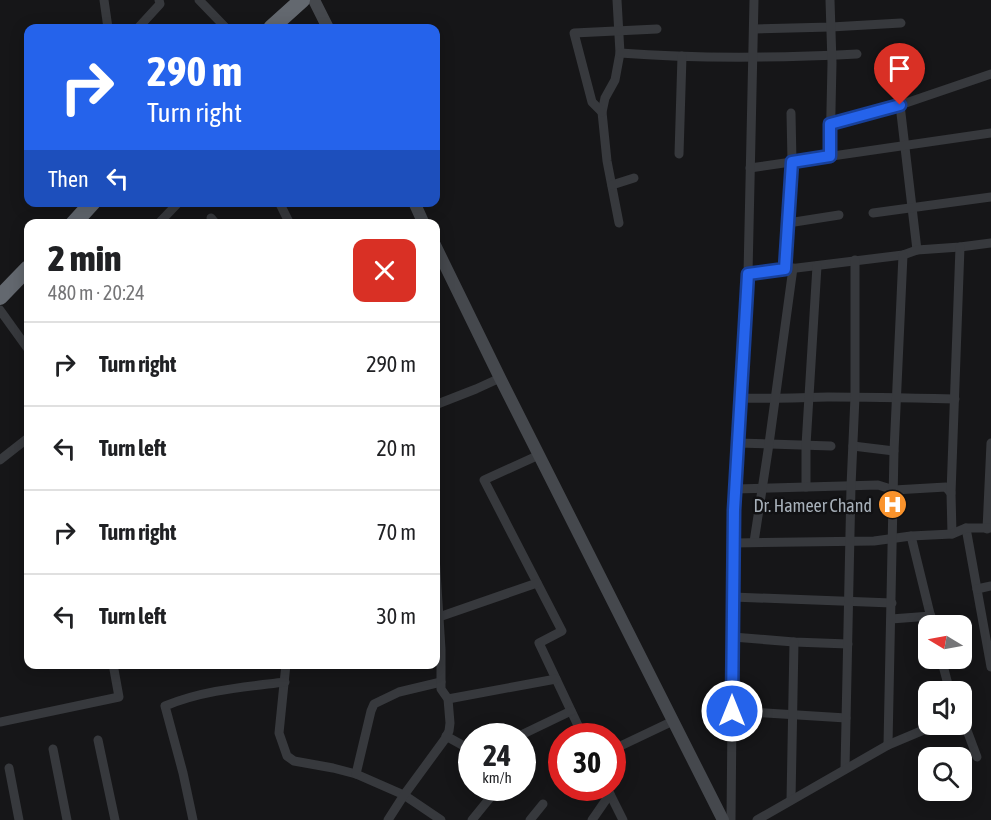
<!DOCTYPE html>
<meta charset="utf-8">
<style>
:root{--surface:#fff;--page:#f6f6f6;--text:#202124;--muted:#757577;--line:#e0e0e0}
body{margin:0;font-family:"Asap Condensed",sans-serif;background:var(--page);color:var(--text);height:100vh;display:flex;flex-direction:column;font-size:22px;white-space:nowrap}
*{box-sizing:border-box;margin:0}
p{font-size:20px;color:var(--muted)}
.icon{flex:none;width:33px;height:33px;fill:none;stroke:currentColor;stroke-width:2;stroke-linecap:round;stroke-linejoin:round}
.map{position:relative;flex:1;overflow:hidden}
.panel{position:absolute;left:24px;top:219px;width:416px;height:450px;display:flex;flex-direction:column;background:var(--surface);border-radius:12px;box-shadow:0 3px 15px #0003}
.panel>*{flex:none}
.top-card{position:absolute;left:24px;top:24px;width:416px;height:183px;border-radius:12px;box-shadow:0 3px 15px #0003;background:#2563eb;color:#fff;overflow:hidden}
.needle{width:39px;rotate:280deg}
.tools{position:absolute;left:918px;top:615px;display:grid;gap:12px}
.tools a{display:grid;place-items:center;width:54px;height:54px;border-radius:12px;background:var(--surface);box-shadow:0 3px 15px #0003;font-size:30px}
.speed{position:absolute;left:458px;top:723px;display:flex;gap:12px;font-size:30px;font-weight:700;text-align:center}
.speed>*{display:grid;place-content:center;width:78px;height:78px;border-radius:50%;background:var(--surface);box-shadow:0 3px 15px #0003;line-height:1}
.speed small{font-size:15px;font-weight:400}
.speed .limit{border:9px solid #d22;background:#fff;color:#111}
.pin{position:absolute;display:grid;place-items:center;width:51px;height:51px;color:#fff;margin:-62px -26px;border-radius:50% 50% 50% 0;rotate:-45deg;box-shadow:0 0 6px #0007}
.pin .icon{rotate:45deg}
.me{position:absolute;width:66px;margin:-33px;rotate:0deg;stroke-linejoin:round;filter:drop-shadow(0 0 4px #0008)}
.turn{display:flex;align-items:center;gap:21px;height:126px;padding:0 24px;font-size:27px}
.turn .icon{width:78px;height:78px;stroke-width:2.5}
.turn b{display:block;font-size:42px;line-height:51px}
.then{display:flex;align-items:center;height:57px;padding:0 24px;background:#0003;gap:12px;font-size:22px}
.round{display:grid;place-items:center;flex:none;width:63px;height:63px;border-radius:12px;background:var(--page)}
.summary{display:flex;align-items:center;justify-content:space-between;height:102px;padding:0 24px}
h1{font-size:36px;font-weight:800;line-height:45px}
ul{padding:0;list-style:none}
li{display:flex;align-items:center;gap:18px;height:84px;padding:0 24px;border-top:2px solid var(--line)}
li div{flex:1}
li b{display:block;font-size:22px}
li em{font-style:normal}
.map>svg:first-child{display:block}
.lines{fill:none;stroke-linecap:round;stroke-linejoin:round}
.street{stroke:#37393d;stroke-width:9}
.secondary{stroke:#45484d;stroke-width:12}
.highway{stroke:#63686f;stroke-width:16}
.route-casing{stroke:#184099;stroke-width:15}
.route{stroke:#2563eb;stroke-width:10}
.labels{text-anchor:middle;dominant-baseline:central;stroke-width:5;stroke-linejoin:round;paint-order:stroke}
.poi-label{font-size:18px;fill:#a7b0b9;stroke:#111113;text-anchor:end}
</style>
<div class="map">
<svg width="991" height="820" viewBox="0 0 991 820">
<rect width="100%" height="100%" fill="#161618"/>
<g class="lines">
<!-- street -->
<g class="street">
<polyline points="104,0 108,28"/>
<polyline points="199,0 226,28"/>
<polyline points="617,0 620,53 615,80 605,98 602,112 607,161 619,223"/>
<polyline points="138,28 160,4 159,0"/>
<polyline points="754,29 831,27 901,23"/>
<path d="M620,53c79,6 158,5 237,1"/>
<polyline points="900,105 917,250"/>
<polyline points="602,112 592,102 574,33 657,29"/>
<polyline points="830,124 900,105 991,74"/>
<polyline points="679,154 682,56"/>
<polyline points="830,156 832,63 830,0"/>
<polyline points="750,168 991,133"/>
<polyline points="612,185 634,178"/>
<polyline points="279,202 290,224"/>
<polyline points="873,213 991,197"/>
<polyline points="211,218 216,224"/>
<polyline points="788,223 839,215"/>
<polyline points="158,224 179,202"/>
<polyline points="785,269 792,162 791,113"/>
<polyline points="748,274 903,255 917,250 960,247 991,243"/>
<polyline points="0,310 28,349"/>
<path d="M740,398c30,1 59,0 89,-1 42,0 84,1 126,2"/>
<polyline points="435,405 476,389 500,378"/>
<polyline points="738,443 831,446"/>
<polyline points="853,446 894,451"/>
<polyline points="539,455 484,480 562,631 539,643 583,736"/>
<polyline points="0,460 28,438"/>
<polyline points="806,487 806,445 817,266"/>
<polyline points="735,489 878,485 894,490 946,487 951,493"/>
<polyline points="966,528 991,667"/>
<polyline points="987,529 991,443"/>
<polyline points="952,534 951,493 960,247"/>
<polyline points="911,536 933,626"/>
<polyline points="754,542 769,444 793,268"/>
<polyline points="734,543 874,541 911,536 952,534 966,528 991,528"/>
<polyline points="977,589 991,586"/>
<polyline points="733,597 892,603"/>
<polyline points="439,617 537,583"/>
<polyline points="891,619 931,616"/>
<polyline points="733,637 794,642 848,644"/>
<polyline points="941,658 950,692"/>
<polyline points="286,664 279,733 287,756 294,761 333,768 356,774 404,795 441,820"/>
<polyline points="448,699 556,679"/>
<polyline points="732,711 846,718"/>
<polyline points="962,717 977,757"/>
<polyline points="0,722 119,697 113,664"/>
<polyline points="446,736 471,750"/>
<polyline points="519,736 571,711"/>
<polyline points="98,740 115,820"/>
<polyline points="888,745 894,451 903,255"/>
<polyline points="53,749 67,820"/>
<polyline points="612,750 673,721"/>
<polyline points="9,768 19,820"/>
<polyline points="845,769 851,486 855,397 855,260"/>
<polyline points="356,774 371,711 374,704 399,692 441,682"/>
<polyline points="607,788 623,820"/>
<polyline points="791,800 794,642"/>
<path d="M193,820l-10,-47 -18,-67c38,-16 80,-19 120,-24"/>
<polyline points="388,820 404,795 445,739 449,731 450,723 448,699 441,689 441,649 435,556"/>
<polyline points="472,820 498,788"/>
<polyline points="530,820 543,804"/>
<polyline points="592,820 610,794"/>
<polyline points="731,820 734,510 748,274 754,0"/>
<polyline points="757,820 888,745 926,729 941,724"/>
</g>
<!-- secondary -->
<g class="secondary">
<polyline points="314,0 328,28"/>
<polyline points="414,202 424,224"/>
<polyline points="435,245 500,378 723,820"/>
</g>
<!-- highway -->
<g class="highway">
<polyline points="271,28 302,0"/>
<polyline points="73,224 93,202"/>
<polyline points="0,297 28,268"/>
</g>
</g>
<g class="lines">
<defs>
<polyline id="route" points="732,711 734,510 748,274 785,269 792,162 830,156 830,124 900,105"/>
</defs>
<!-- route casing -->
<use href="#route" class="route-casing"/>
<!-- route -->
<use href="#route" class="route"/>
</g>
<!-- icons -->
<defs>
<symbol id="hospital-disc" viewBox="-11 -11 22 22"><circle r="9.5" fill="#fa932c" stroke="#111113"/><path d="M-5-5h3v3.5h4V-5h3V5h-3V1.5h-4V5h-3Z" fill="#fff"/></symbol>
</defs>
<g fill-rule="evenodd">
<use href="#hospital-disc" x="876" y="488" width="33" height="33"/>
</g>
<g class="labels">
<!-- poi labels -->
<g class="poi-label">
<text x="872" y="505">Dr. Hameer Chand</text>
</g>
</g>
</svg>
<div class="tools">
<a><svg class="needle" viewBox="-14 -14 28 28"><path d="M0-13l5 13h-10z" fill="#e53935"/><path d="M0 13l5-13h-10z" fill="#757577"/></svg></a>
<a><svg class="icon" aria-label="sound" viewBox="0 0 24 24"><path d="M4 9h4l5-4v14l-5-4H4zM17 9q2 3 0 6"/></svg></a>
<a><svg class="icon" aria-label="search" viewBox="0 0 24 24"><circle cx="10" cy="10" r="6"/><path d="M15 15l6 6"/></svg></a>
</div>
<div class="speed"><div>24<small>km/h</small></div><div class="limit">30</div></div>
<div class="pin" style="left:900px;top:105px;background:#d93025"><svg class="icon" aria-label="arrive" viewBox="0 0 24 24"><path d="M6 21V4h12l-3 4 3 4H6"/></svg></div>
<svg class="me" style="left:732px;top:711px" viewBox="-20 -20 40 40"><circle r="17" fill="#2563eb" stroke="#fff" stroke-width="3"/><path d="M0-11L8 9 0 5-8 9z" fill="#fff"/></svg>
<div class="top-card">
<div class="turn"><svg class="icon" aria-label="right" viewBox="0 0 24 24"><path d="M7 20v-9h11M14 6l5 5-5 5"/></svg><div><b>290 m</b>Turn right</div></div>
<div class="then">Then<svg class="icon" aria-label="left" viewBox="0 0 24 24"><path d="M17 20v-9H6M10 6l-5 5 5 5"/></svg></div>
</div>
<section class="panel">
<div class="summary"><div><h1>2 min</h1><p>480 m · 20:24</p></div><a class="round" style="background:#d93025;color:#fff"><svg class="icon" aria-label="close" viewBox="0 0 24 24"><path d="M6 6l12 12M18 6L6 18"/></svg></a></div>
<ul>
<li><svg class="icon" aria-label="right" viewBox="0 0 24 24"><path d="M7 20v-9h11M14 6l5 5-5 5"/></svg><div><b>Turn right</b></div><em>290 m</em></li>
<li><svg class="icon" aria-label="left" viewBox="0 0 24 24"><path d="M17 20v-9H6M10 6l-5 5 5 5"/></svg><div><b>Turn left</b></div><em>20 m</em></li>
<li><svg class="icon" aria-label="right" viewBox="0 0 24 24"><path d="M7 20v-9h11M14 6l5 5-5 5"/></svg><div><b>Turn right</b></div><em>70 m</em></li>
<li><svg class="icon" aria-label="left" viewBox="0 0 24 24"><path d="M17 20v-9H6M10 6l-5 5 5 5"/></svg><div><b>Turn left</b></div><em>30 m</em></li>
</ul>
</section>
</div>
